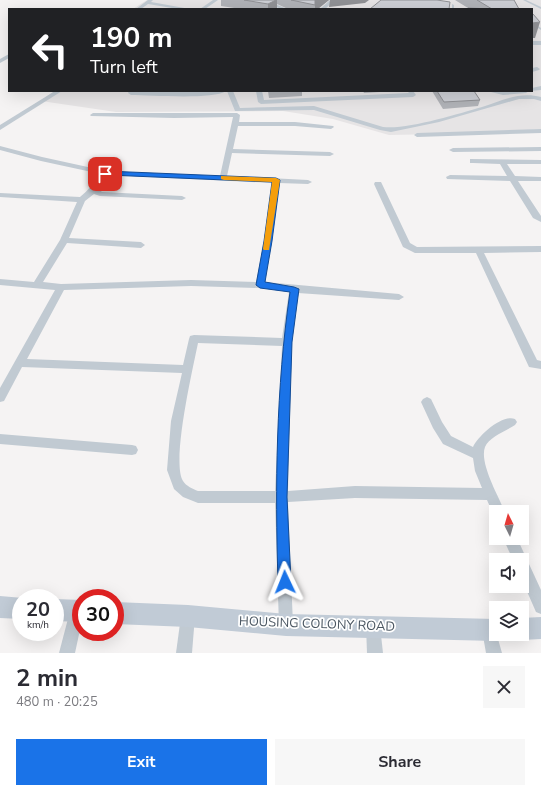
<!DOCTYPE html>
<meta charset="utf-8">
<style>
:root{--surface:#fff;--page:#f7f7f7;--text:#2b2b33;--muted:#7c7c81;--accent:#1a73e8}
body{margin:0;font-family:"Nunito Sans",sans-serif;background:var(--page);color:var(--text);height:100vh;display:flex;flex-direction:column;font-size:15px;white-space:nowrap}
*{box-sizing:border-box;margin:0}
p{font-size:13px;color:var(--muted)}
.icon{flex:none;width:22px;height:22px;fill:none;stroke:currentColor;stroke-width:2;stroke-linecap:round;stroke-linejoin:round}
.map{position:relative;height:653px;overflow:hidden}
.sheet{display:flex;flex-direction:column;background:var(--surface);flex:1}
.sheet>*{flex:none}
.banner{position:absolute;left:8px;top:8px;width:525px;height:84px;border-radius:0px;box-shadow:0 4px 16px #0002;background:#202124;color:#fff;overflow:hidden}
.needle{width:26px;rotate:355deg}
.controls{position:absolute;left:489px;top:505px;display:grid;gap:8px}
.controls a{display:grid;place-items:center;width:40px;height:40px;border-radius:0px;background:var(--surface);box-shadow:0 4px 16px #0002;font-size:20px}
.speed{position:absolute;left:12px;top:589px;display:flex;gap:8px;font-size:20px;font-weight:700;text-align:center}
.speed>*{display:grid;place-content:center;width:52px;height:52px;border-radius:50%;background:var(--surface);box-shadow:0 4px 16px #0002;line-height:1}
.speed small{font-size:10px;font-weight:400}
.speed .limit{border:6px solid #d22;background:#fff;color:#111}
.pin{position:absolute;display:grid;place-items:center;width:34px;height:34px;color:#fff;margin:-17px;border-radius:8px;box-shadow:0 2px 6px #0006}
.me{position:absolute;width:44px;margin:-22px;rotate:358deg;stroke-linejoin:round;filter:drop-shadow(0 0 3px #0008)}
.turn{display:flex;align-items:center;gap:14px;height:84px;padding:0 16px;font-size:18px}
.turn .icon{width:52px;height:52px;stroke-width:2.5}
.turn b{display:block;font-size:28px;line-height:34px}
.round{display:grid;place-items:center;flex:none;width:42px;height:42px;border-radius:0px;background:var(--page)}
.overview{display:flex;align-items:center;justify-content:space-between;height:68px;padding:0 16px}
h1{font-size:24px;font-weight:700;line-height:30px}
.primary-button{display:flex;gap:8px;margin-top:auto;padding:8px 16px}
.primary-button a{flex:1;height:46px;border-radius:0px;background:var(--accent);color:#fff;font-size:16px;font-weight:700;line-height:46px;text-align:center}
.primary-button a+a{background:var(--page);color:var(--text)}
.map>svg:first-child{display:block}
.education{fill:#e6e4e5}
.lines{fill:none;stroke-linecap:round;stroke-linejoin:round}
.lane{fill:#c1cad2;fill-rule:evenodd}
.street{fill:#c1cad2;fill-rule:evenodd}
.secondary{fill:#c1cbd6;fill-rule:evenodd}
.wall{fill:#b0b2b7}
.shaded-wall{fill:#909195}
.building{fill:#cdcfd5;stroke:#909195}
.route{fill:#1a73e8;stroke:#114b97}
.slow{fill:#f59e0b}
.labels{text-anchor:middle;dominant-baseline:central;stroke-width:3.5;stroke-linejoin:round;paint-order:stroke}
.near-street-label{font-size:13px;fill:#4a5661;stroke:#fff}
</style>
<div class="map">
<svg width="541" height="653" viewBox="0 0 541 653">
<rect width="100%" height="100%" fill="#f5f3f3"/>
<!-- education -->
<polygon class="education" points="147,0 541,0 541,129 490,133 389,135 333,119 283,111 116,112 41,101 54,91 532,91 532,9 133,9"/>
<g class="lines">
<!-- lane -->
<g class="lane">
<polygon points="523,0 526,0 541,7 541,9"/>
<polygon points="452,4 454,5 454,9 452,9"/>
<polygon points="532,22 541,28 541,30 532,24"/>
</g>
<!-- street -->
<g class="street">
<polygon points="148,0 153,0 151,2 190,9 178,9 148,4 141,9 136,9"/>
<polygon points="213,0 218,0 205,9 200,9"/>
<polygon points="260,0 266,0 287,9 281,9"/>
<polygon points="330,0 335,0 325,9 320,9"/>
<rect x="532" y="41" width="9" height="4"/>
<polygon points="9,54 9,58 0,63 0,59"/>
<polygon points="537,67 540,69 539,70 532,72 532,68"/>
<polygon points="541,86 541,90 530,91 532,91 532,88"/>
<polygon points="55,91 62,91 0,130 0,125"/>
<path d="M129,91h97c-13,9 -76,4 -95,4l-3,-2z"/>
<path d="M227,91h6l7,17 74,-2 69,21c24,3 74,-13 99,-20 19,-6 38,-16 59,-10v4l-7,-2h-15l-80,23 -48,10 -11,-2 -66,-20 -79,1z"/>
<polygon points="256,91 262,91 264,100 409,93 407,91 413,91 416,95 413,97 261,104 258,102"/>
<polygon points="487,91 529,91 526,93 503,95"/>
<path d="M93,113h144l3,2 -1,7h56l38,4 1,1 -3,2 -36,-3h-57l-5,23 97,3 4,2 -4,2 -98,-3 -5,23 81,4 4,2 -4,2 -29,-1 -7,58 -7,41 134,12 5,3 -5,3 -101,-7 -6,49 -4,149 67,-5 127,2 -7,-17 -2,-13 -30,-14 -10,-16 -12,-26 2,-3 4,-2 4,2 11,23 9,14 22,11c5,-11 29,-33 42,-28l2,3 -2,3c-9,6 -26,12 -30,22 -6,16 14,50 20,65h-9v5l-2,-1 -7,-16 -132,-2 -67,4 5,123 -2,5 -5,2 -5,-2 -2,-5 -4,-122h-77l-15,-6 -9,-8 -7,-19 4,-49 11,-48 -160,-6 -18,34 -4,1v-14l55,-98 -55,-5v-6l34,3 26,-42 17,-38 -77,-5v-4l80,4c9,-7 13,-14 21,-23l-60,-13 -41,-11v-4l42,11 64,14 114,5 13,-59 -59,1 -83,-2 -1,-1zM108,175l164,8 -8,58 -8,41 -65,-2 -130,4 -18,-2 24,-39 74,5 4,-3 -4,-3 -72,-4 16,-37 9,-7 6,2 82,4 4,-2 -4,-2 -80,-4 -4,-3v-3zM191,286l69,2 29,4 -7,46 -88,-3 -4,1 -1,3 -6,26 -156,-6 37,-69zM198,343l84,3 -7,145h-77c-5,-2 -12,-5 -15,-10 -12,-19 10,-113 15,-138z"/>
<polygon points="541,129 541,133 417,137 414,135 417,133"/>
<polygon points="541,147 541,151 453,152 449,150 453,148"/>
<polygon points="470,159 541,160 541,164 507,164 515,176 541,177 541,181 518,181 541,216 541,222 533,218 510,181 447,179 446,177 450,175 507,176 500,164 473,163 470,163"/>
<polygon points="375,182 381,182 382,184 410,243 417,247 541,246 541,252 484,253 537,360 541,361 541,369 529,367 476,253 415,253 403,247 374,184"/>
<polygon points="0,434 132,445 136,446 138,450 136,454 132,455 0,444"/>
<polygon points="503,538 517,538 541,590 541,614 536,612 522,580 522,560 513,560"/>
<polygon points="77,604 81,605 81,625 75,653 59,653 70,611 72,606"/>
<polygon points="188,609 193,611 195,616 192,653 176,653 181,616 183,611"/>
<polygon points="373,619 378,621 380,626 383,653 367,653 366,626 368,621"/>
<polygon points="489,623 494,625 502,653 486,653 482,630 484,625"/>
</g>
<!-- secondary -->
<g class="secondary">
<polygon points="0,596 23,598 21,598 21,619 0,618"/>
<polygon points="55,599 81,600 81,622 55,621"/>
<polygon points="115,602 188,605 286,614 496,619 496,634 505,634 504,638 496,641 286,636 188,627 115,624"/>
<polygon points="541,617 541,639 522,640 514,637 513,634 522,634 522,618"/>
</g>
</g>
<!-- wall -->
<g class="wall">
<polygon points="221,0 329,0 319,8 315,9 288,9 277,4 277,9 241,9 221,6"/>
<polygon points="455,0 514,0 519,9 468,9 468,8"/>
<polygon points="268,91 302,91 302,96 269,98"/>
<polygon points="363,91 396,91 364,93"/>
<polygon points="432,91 474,91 480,100 478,106 443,109"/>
</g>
<!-- shaded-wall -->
<g class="shaded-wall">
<polygon points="276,0 277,0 277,9 268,9 268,4"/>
<polygon points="315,0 329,0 319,8 315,9"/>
<polygon points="330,0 369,0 365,3 329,7"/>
<polygon points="540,22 535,38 532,38 532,23"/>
</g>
<!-- building -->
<g class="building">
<polygon points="244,0 276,0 268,4"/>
<polygon points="291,0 315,0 315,5"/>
<polygon points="381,0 437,0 450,2 449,9 370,9"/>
<polygon points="477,0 514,0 519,9 492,9"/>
<polygon points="468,8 492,9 468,9"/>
<polygon points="532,14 533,14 540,22 532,23"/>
<polygon points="437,91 474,91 480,100 444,102"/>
</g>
<!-- route -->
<path class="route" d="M105,171l171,7 4,2 -8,61 -7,41 29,5 5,2 -7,53 -5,155 4,85 -2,5 -4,2 -5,-2 -2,-5c-3,-96 -2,-194 12,-290l-30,-4 -4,-3 8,-44 8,-59 -164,-7 -3,2 -3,-3 1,-2z"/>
<!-- slow -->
<polygon class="slow" points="221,176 276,178 280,180 269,250 264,250 263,249 272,182 224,180 221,179"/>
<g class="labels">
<!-- near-street labels -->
<g class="near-street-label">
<text transform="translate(317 624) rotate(2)">HOUSING COLONY ROAD</text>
</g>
</g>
</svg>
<div class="controls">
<a><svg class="needle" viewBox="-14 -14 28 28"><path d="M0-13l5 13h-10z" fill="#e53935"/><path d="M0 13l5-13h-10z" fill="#7c7c81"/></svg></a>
<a><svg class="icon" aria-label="sound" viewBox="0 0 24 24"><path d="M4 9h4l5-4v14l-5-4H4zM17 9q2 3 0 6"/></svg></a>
<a><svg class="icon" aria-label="layers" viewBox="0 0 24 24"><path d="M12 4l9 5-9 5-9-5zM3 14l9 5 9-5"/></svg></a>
</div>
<div class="speed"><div>20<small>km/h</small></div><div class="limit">30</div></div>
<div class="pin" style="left:105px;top:174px;background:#d93025"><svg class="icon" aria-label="arrive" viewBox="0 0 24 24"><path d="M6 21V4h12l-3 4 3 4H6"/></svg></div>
<svg class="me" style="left:285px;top:582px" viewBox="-20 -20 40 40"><path d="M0-17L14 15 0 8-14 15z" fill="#1a73e8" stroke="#fff" stroke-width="4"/></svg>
<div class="banner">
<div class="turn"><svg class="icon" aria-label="left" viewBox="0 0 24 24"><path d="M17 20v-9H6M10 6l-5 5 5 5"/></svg><div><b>190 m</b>Turn left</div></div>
</div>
</div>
<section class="sheet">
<div class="overview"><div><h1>2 min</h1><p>480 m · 20:25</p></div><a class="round"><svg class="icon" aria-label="close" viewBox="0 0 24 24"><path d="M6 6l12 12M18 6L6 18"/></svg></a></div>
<div class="primary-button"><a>Exit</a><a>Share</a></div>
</section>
